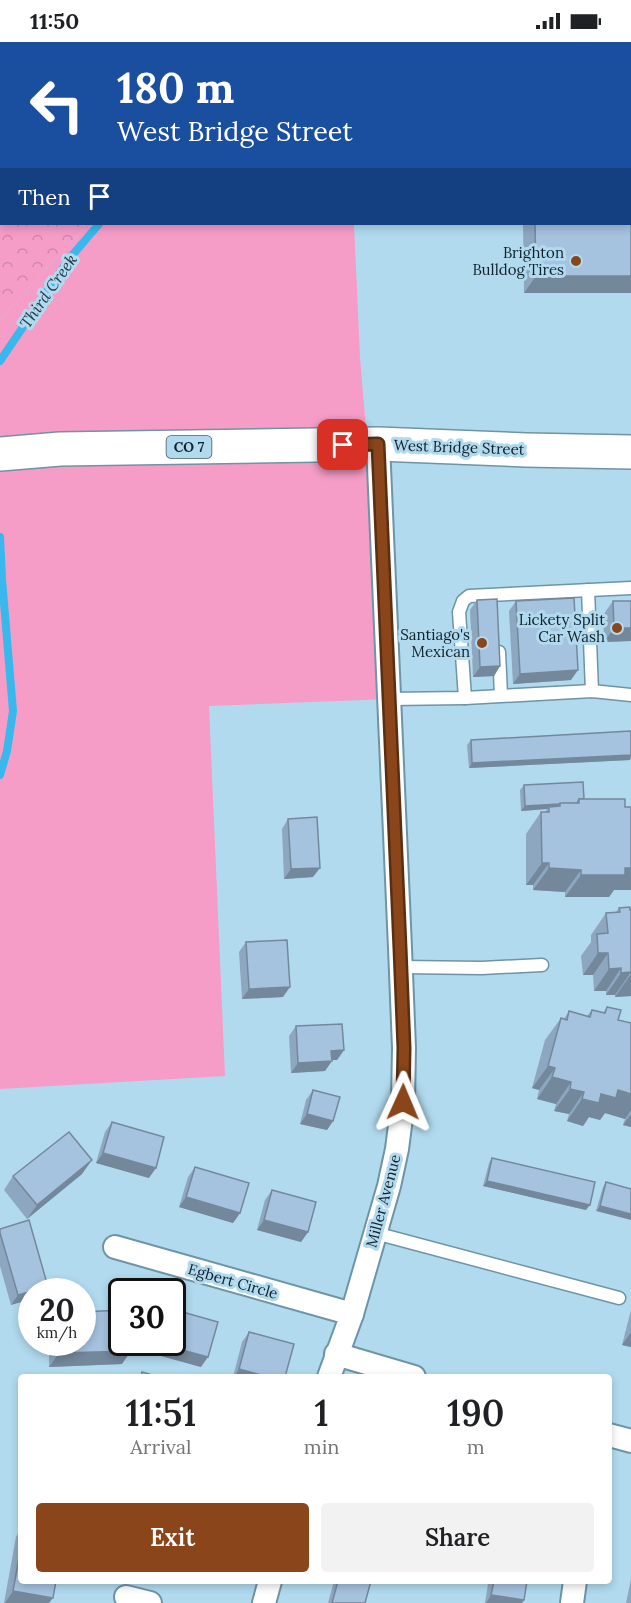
<!DOCTYPE html>
<style>
:root{--surface:#fff;--page:#f2f2f2;--text:#202124;--muted:#757577;--accent:#8a461a}
body{margin:0;font-family:Lora,serif;background:var(--page);color:var(--text);height:100vh;display:flex;flex-direction:column;font-size:22px;white-space:nowrap}
*{box-sizing:border-box;margin:0}
p{font-size:20px;color:var(--muted)}
.icon{flex:none;width:33px;height:33px;fill:none;stroke:currentColor;stroke-width:2;stroke-linecap:round;stroke-linejoin:round}
.map{position:relative;flex:1;overflow:hidden}
.details{position:absolute;left:18px;top:1332px;width:594px;height:210px;display:flex;flex-direction:column;background:var(--surface);border-radius:6px;box-shadow:0 3px 9px #0003}
.details>*{flex:none}
.guide{position:absolute;left:0px;top:0px;width:632px;height:183px;box-shadow:0 3px 9px #0003;background:#1a4fa0;color:#fff;overflow:hidden}
.speed{position:absolute;left:18px;top:1236px;display:flex;gap:12px;font-size:30px;font-weight:700;text-align:center}
.speed>*{display:grid;place-content:center;width:78px;height:78px;border-radius:50%;background:var(--surface);box-shadow:0 3px 9px #0003;line-height:1}
.speed small{font-size:15px;font-weight:400}
.speed .limit{border:3px solid #111;border-radius:9px;background:#fff;color:#111}
.pin{position:absolute;display:grid;place-items:center;width:51px;height:51px;color:#fff;margin:-26px;border-radius:12px;box-shadow:0 3px 9px #0006}
.me{position:absolute;width:66px;margin:-33px;rotate:1deg;stroke-linejoin:round;filter:drop-shadow(0 0 4px #0008)}
.turn{display:flex;align-items:center;gap:21px;height:126px;padding:0 18px;font-size:27px}
.turn .icon{width:78px;height:78px;stroke-width:2.5}
.turn b{display:block;font-size:42px;line-height:51px}
.then{display:flex;align-items:center;height:57px;padding:0 18px;background:#0003;gap:12px;font-size:22px}
.eta{display:flex;justify-content:space-evenly;align-items:center;height:102px;text-align:center}
.eta b{font-size:36px;font-weight:600;line-height:42px}
.primary-button{display:flex;gap:12px;margin-top:auto;padding:12px 18px}
.primary-button a{flex:1;height:69px;border-radius:6px;background:var(--accent);color:#fff;font-size:24px;font-weight:600;line-height:69px;text-align:center}
.primary-button a+a{background:var(--page);color:var(--text)}
.status{display:flex;justify-content:space-between;align-items:center;height:42px;padding:0 30px;background:var(--surface);direction:ltr}
.status svg{height:16px;fill:currentColor}
.map>svg:first-child{display:block}
.grass{fill:#f59dc7}
.park{fill:url(#park-crowns)}
.lines{fill:none;stroke-linecap:round;stroke-linejoin:round}
.stream{stroke:#38b8ec;stroke-width:8}
.lane-casing{stroke:#6d94a7;stroke-width:15}
.street-casing{stroke:#6d94a7;stroke-width:26}
.primary-casing{stroke:#6d94a7;stroke-width:36}
.lane{stroke:#fff;stroke-width:12}
.street{stroke:#fff;stroke-width:22}
.primary{stroke:#fff;stroke-width:33}
.wall{fill:#8ea7c0}
.shaded-wall{fill:#74889c}
.building{fill:#a5c2df;stroke:#74889c;stroke-width:1.5}
.route-casing{stroke:#5a2e11;stroke-width:15}
.route{stroke:#8a461a;stroke-width:10}
.poi-dot{fill:#8a461a;stroke:#b1daef;stroke-width:2}
.labels{text-anchor:middle;dominant-baseline:central;stroke-width:6;stroke-linejoin:round;paint-order:stroke}
.shield{fill:#b1daef;stroke:#415864;stroke-width:1.5}
.shield-label{font-size:14px;font-weight:bold;fill:#112129}
.poi-label{font-size:15px;fill:#112129;stroke:#b1daef;text-anchor:end}
.street-label{font-size:15px;fill:#112129;stroke:#b1daef}
.water-label{font-size:16px;font-style:italic;fill:#223c48;stroke:#b1daef}
</style>
<div class="status"><b>11:50</b><svg viewBox="0 0 49 12"><path d="M0 12V9h3v3zM5 12V6h3v6zM10 12V3h3v9zM15 12V0h3v12zM26 1h20v11H26zM47 4h2v5h-2z"/></svg></div>
<div class="map">
<svg width="631" height="1561" viewBox="0 0 631 1561">
<defs>
<pattern id="park-crowns" width="20" height="18" patternUnits="userSpaceOnUse" patternTransform="scale(1.5)"><rect width="20" height="18" fill="#f59dc7"/><path d="M2 6a3 3 0 1 1 6 0M12 15a3 3 0 1 1 6 0" fill="none" stroke="#d187ab"/></pattern>
</defs>
<rect width="100%" height="100%" fill="#b1daef"/>
<!-- grass -->
<g class="grass">
<polygon points="207,0 347,0 347,1 207,2"/>
<polygon points="88,182 354,182 360,315 389,657 209,664 225,1034 0,1047 0,277"/>
</g>
<!-- park -->
<polygon class="park" points="0,0 207,0 2,2 2,182 88,182 0,277"/>
<g class="lines">
<!-- stream -->
<g class="stream">
<polyline points="274,2 274,0"/>
<polyline points="0,319 69,217 99,182"/>
<polyline points="0,495 2,537 13,669 7,709 0,733"/>
</g>
<defs>
<g id="lane">
<polyline points="588,548 592,649"/>
<polyline points="499,610 501,653"/>
<polyline points="465,656 459,570 463,559 469,554 631,546"/>
<polyline points="389,657 465,656 592,649 631,653"/>
<polyline points="401,925 482,926 542,923"/>
<polyline points="375,1191 619,1256"/>
</g>
<g id="street">
<polyline points="115,1205 352,1272"/>
<polyline points="336,1312 414,1335"/>
<polyline points="329,1335 352,1272 389,1144 397,1107 403,1060 404,1006 400,906 378,402"/>
<polyline points="609,1393 631,1399"/>
<polyline points="126,1555 150,1561"/>
<polyline points="264,1561 270,1539"/>
<polyline points="572,1561 575,1539"/>
</g>
<polyline id="primary" points="0,412 60,407 378,402 526,408 631,410"/>
</defs>
<!-- lane casing -->
<use href="#lane" class="lane-casing"/>
<!-- street casing -->
<use href="#street" class="street-casing"/>
<!-- primary casing -->
<use href="#primary" class="primary-casing"/>
<!-- lane -->
<use href="#lane" class="lane"/>
<!-- street -->
<use href="#street" class="street"/>
<!-- primary -->
<use href="#primary" class="primary"/>
</g>
<!-- wall -->
<g class="wall">
<polygon points="631,166 631,251 524,251 523,184 524,182 630,182"/>
<polygon points="477,558 500,624 494,634 473,635 470,568"/>
<polygon points="516,559 571,638 513,642 509,569"/>
<polygon points="613,559 631,599 604,600 603,573"/>
<polygon points="631,689 631,716 630,718 469,726 467,703 471,698"/>
<polygon points="524,743 584,757 614,848 609,855 565,855 565,850 533,848 533,843 526,843 526,792 541,770 545,770 547,767 521,769 520,748"/>
<polygon points="288,777 313,835 284,837 282,787"/>
<polygon points="619,866 630,868 631,954 615,955 615,953 606,953 606,949 594,949 593,933 583,933 581,914 591,900 591,893 606,871 616,870"/>
<polygon points="246,900 283,955 242,957 239,910"/>
<polygon points="607,965 618,978 631,981 631,1085 623,1083 625,1077 605,1071 600,1078 589,1075 583,1084 567,1079 569,1072 554,1069 556,1062 537,1057 539,1048 532,1046 545,998 561,976 564,977 569,969 587,974 592,968 603,971"/>
<polygon points="296,984 344,1008 337,1018 332,1018 325,1029 291,1031 289,994"/>
<polygon points="313,1048 333,1079 327,1088 300,1082 306,1058"/>
<polygon points="112,1080 149,1136 96,1121 105,1090"/>
<polygon points="492,1116 586,1168 483,1144 489,1121"/>
<polygon points="195,1125 240,1171 233,1181 179,1165 188,1135"/>
<polygon points="82,1132 27,1177 4,1148 13,1134"/>
<polygon points="606,1140 631,1147 596,1169 603,1145"/>
<polygon points="272,1148 308,1190 301,1200 257,1188 265,1158"/>
<polygon points="0,1187 48,1245 11,1263 0,1224"/>
<polygon points="631,1268 631,1305 622,1303"/>
<polygon points="249,1290 285,1335 233,1335 242,1300"/>
<polygon points="49,1300 82,1300 122,1322 49,1325"/>
<polygon points="157,1300 172,1300 201,1325 154,1312"/>
<polygon points="21,1487 21,1539 49,1561 4,1561 16,1495"/>
<polygon points="631,1537 631,1561 626,1561"/>
<polygon points="334,1539 371,1539 365,1561 328,1561"/>
<polygon points="478,1539 527,1539 524,1558 522,1561 485,1561 488,1542 478,1540"/>
</g>
<!-- shaded-wall -->
<g class="shaded-wall">
<polygon points="536,234 631,234 631,251 524,251"/>
<polygon points="614,586 631,586 631,599 604,600"/>
<polygon points="500,624 494,634 473,635 480,625"/>
<polygon points="578,628 571,638 513,642 520,632"/>
<polygon points="631,713 630,718 469,726 472,721"/>
<polygon points="560,762 556,767 549,765 547,767 521,769 525,764"/>
<polygon points="542,821 549,821 533,843 526,843"/>
<polygon points="320,826 313,835 284,837 291,827"/>
<polygon points="549,826 581,828 565,850 533,848"/>
<polygon points="625,826 631,826 631,848 614,848 609,855 565,855 581,833"/>
<polygon points="598,911 608,911 593,933 583,933"/>
<polygon points="621,926 606,949 594,949 609,927"/>
<polygon points="631,930 615,953 606,953 621,931"/>
<polygon points="631,932 631,954 615,955"/>
<polygon points="290,945 283,955 242,957 249,947"/>
<polygon points="344,1008 337,1018 324,1018 331,1009"/>
<polygon points="332,1019 325,1029 291,1031 298,1021"/>
<polygon points="548,1024 555,1026 539,1048 532,1046"/>
<polygon points="552,1035 571,1040 556,1062 537,1057"/>
<polygon points="570,1047 584,1050 569,1072 554,1069"/>
<polygon points="618,1048 631,1052 631,1068 625,1077 605,1071 600,1078 589,1075 583,1084 567,1079 582,1057"/>
<polygon points="307,1072 333,1079 327,1088 300,1082"/>
<polygon points="631,1072 631,1085 623,1083"/>
<polygon points="103,1111 156,1126 149,1136 96,1121"/>
<polygon points="92,1118 82,1132 27,1177 37,1163"/>
<polygon points="487,1139 590,1163 586,1168 483,1144"/>
<polygon points="186,1155 240,1171 233,1181 179,1165"/>
<polygon points="600,1164 631,1172 631,1178 596,1169"/>
<polygon points="264,1178 308,1190 301,1200 257,1188"/>
<polygon points="48,1245 45,1250 32,1250 32,1257 11,1263 18,1253"/>
<polygon points="631,1290 631,1305 622,1303"/>
<polygon points="160,1302 208,1315 201,1325 154,1312"/>
<polygon points="131,1309 122,1322 49,1325 59,1311"/>
<polygon points="239,1327 261,1333 259,1335 234,1335"/>
<polygon points="478,1539 490,1539 488,1542 478,1540"/>
<polygon points="13,1549 53,1556 49,1561 5,1561"/>
<polygon points="491,1553 524,1558 522,1561 486,1561"/>
</g>
<!-- building -->
<g class="building">
<polygon points="630,166 631,166 631,234 536,234 535,182 630,182"/>
<polygon points="574,556 578,628 520,632 516,559"/>
<polygon points="497,557 500,624 480,625 477,558"/>
<polygon points="613,559 631,559 631,586 614,586"/>
<polygon points="631,689 631,713 472,721 471,698"/>
<polygon points="583,740 584,757 579,757 577,761 525,764 524,743"/>
<polygon points="579,757 625,757 625,765 631,765 631,826 625,826 625,833 581,833 581,828 549,826 549,821 542,821 541,770 549,770 549,765 560,764 560,761 579,761"/>
<polygon points="317,775 320,826 291,827 288,777"/>
<polygon points="630,865 630,868 631,868 631,932 631,930 621,931 621,926 609,927 608,911 598,911 597,892 608,891 606,871 620,870 619,866"/>
<polygon points="287,898 290,945 249,947 246,900"/>
<polygon points="607,965 621,968 618,978 631,981 631,1052 618,1048 616,1056 601,1052 599,1061 582,1057 584,1050 570,1047 571,1040 552,1035 555,1026 548,1024 561,976 567,978 569,969 590,975 592,968 605,971"/>
<polygon points="342,982 344,1008 331,1009 332,1019 298,1021 296,984"/>
<polygon points="313,1048 340,1055 333,1079 307,1072"/>
<polygon points="112,1080 164,1095 156,1126 103,1111"/>
<polygon points="69,1090 92,1118 37,1163 13,1134"/>
<polygon points="492,1116 595,1140 590,1163 487,1139"/>
<polygon points="195,1125 249,1141 240,1171 186,1155"/>
<polygon points="606,1140 631,1147 631,1172 600,1164"/>
<polygon points="272,1148 316,1160 308,1190 264,1178"/>
<polygon points="29,1178 48,1245 18,1253 0,1191 0,1187"/>
<polygon points="172,1267 218,1280 208,1315 160,1302 161,1300 172,1300"/>
<polygon points="122,1268 122,1300 131,1300 131,1309 59,1311 59,1300 82,1300 82,1270"/>
<polygon points="249,1290 294,1302 285,1335 260,1335 261,1333 239,1327"/>
<polygon points="142,1330 159,1335 141,1335"/>
<polygon points="21,1505 21,1539 56,1539 53,1556 13,1549"/>
<polygon points="338,1539 371,1539 365,1561 332,1561"/>
<polygon points="494,1539 527,1539 524,1558 491,1553"/>
</g>
<g class="lines">
<defs>
<polyline id="route" points="343,403 378,402 400,906 404,1006 403,1060"/>
</defs>
<!-- route casing -->
<use href="#route" class="route-casing"/>
<!-- route -->
<use href="#route" class="route"/>
</g>
<!-- markers -->
<g class="poi-dot">
<circle cx="576" cy="219" r="6"/>
<circle cx="617" cy="586" r="6"/>
<circle cx="482" cy="601" r="6"/>
</g>
<g class="labels">
<!-- shield labels -->
<rect class="shield" x="166.5" y="394" width="45" height="22" rx="4.5"/>
<g class="shield-label">
<text x="189" y="405">CO 7</text>
</g>
<!-- poi labels -->
<g class="poi-label">
<text x="564" y="210">Brighton<tspan x="564" dy="17">Bulldog Tires</tspan></text>
<text x="605" y="577">Lickety Split<tspan x="605" dy="17">Car Wash</tspan></text>
<text x="470" y="592">Santiago's<tspan x="470" dy="17">Mexican</tspan></text>
</g>
<!-- street labels -->
<g class="street-label">
<text transform="translate(459 405) rotate(2)">West Bridge Street</text>
<text transform="translate(383 1159) rotate(-75)">Miller Avenue</text>
<text transform="translate(233 1239) rotate(16)">Egbert Circle</text>
</g>
<!-- water labels -->
<g class="water-label">
<text transform="translate(48 249) rotate(-55)">Third Creek</text>
</g>
</g>
</svg>
<div class="speed"><div>20<small>km/h</small></div><div class="limit">30</div></div>
<div class="pin" style="left:343px;top:403px;background:#d93025"><svg class="icon" aria-label="arrive" viewBox="0 0 24 24"><path d="M6 21V4h12l-3 4 3 4H6"/></svg></div>
<svg class="me" style="left:403px;top:1060px" viewBox="-20 -20 40 40"><path d="M0-17L14 15 0 8-14 15z" fill="#8a461a" stroke="#fff" stroke-width="4"/></svg>
<div class="guide">
<div class="turn"><svg class="icon" aria-label="left" viewBox="0 0 24 24"><path d="M17 20v-9H6M10 6l-5 5 5 5"/></svg><div><b>180 m</b>West Bridge Street</div></div>
<div class="then">Then<svg class="icon" aria-label="arrive" viewBox="0 0 24 24"><path d="M6 21V4h12l-3 4 3 4H6"/></svg></div>
</div>
<section class="details">
<div class="eta">
<div><b>11:51</b><p>Arrival</p></div>
<div><b>1</b><p>min</p></div>
<div><b>190</b><p>m</p></div>
</div>
<div class="primary-button"><a>Exit</a><a>Share</a></div>
</section>
</div>
